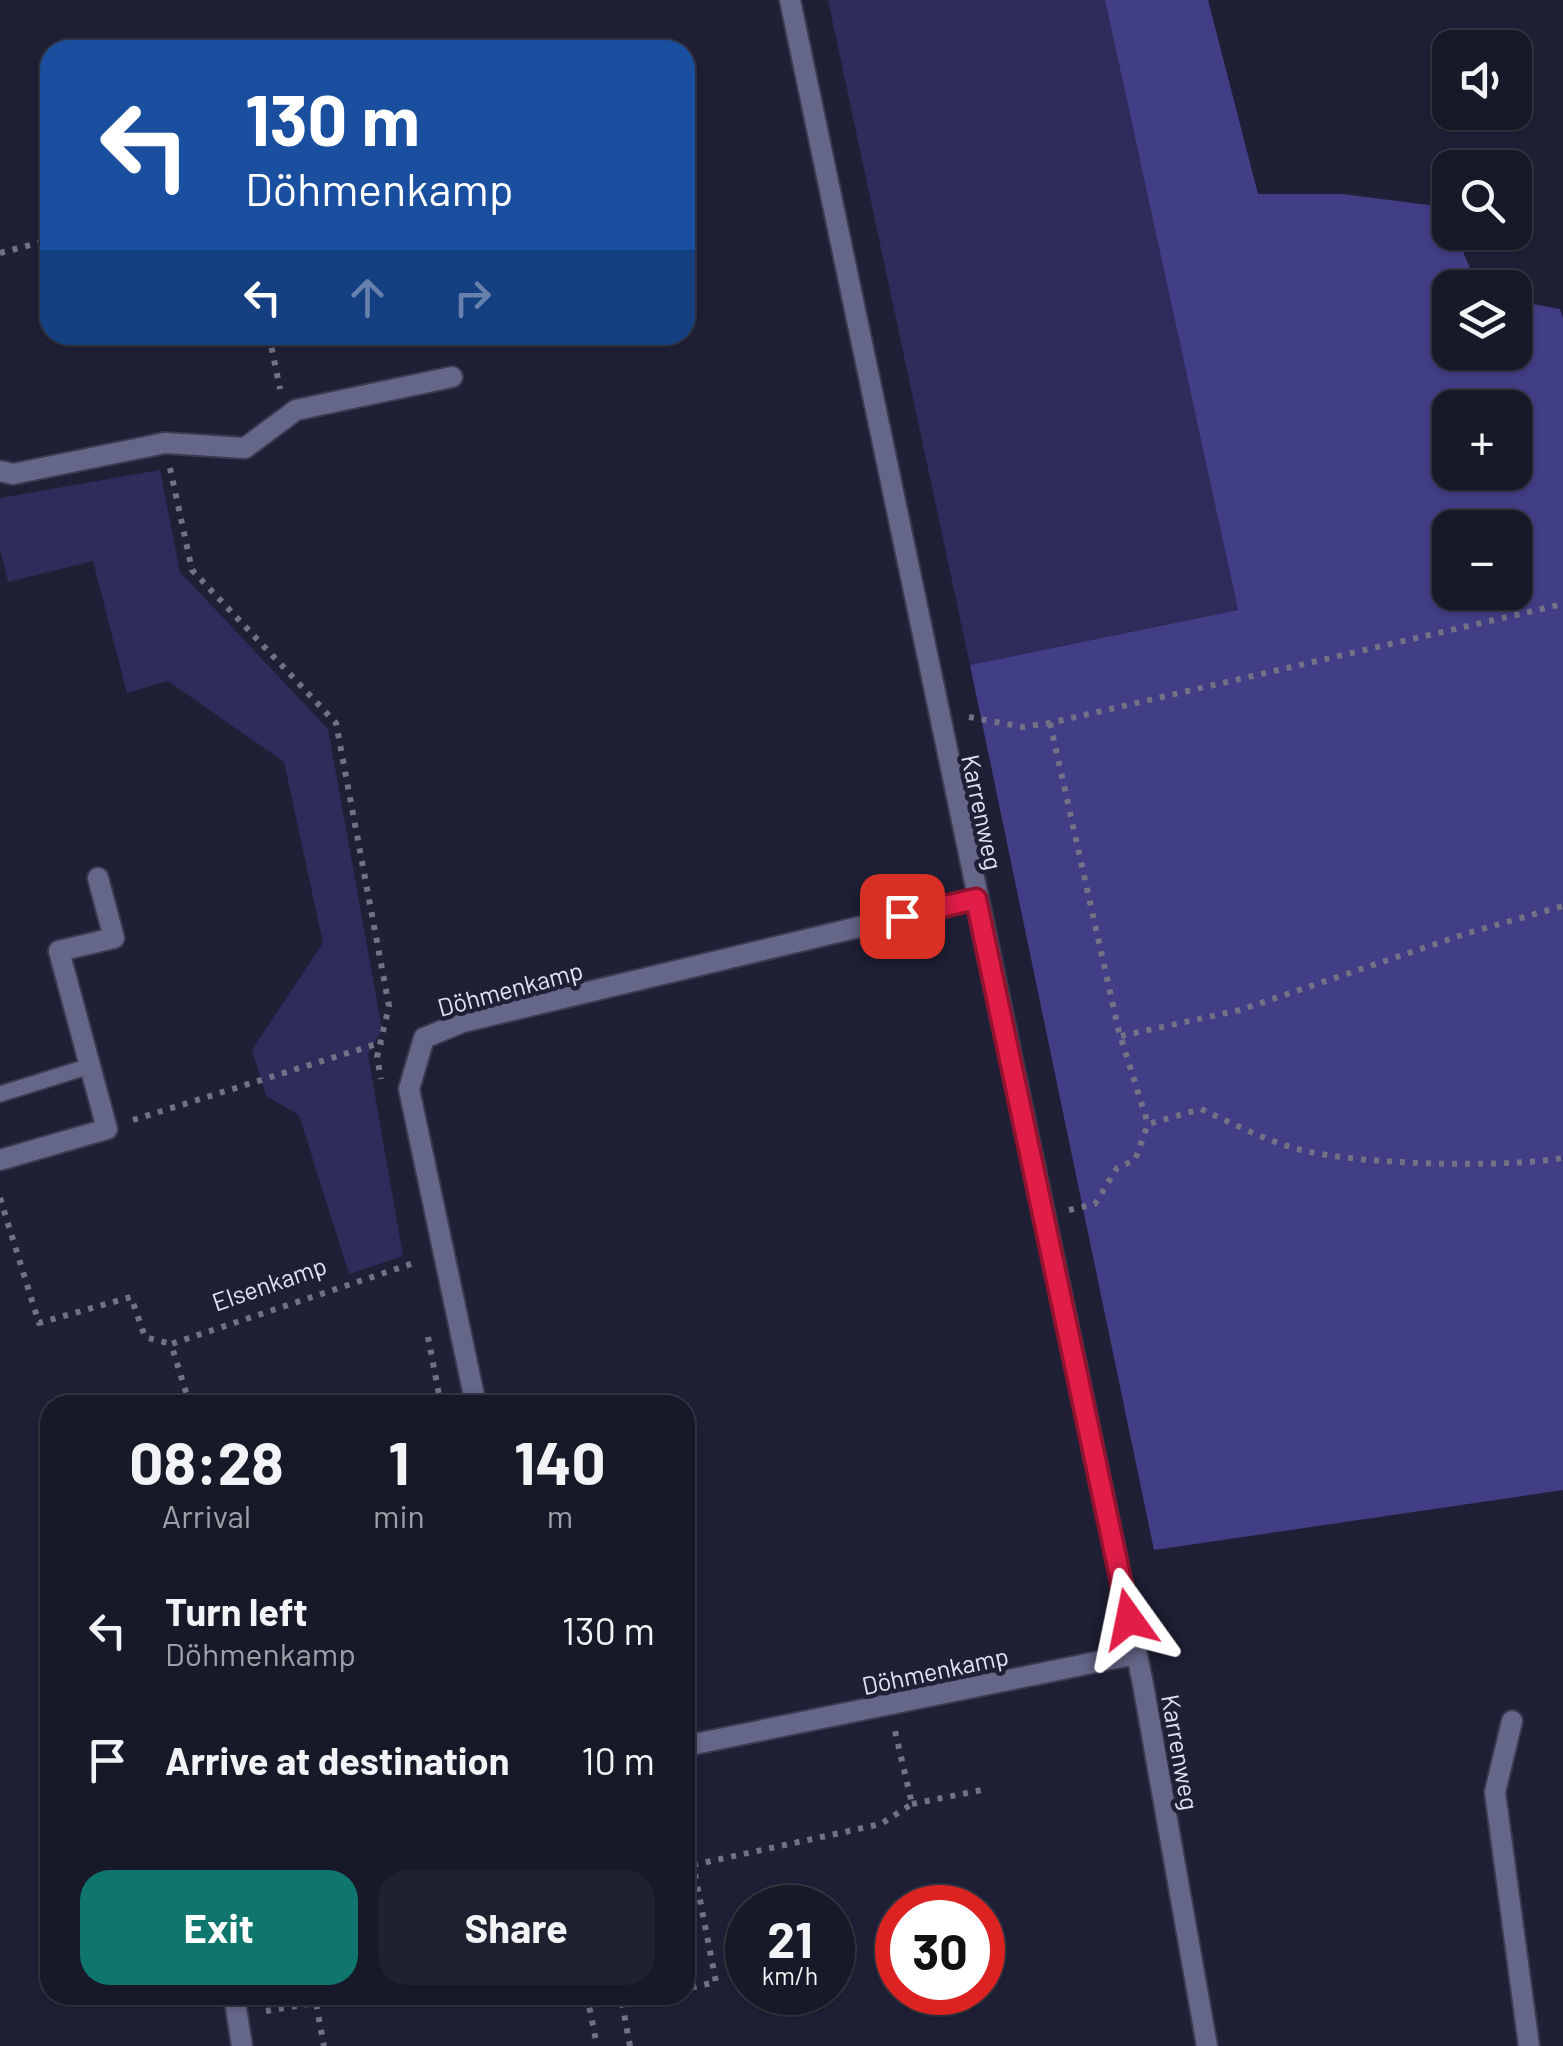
<!DOCTYPE html>
<meta charset="utf-8">
<style>
:root{--surface:#171828;--page:#202130;--text:#f1f3f6;--muted:#9ea0a8;--line:#363745;--accent:#0f766e}
body{margin:0;font-family:Barlow,sans-serif;background:var(--page);color:var(--text);height:100vh;display:flex;flex-direction:column;font-size:38px;white-space:nowrap}
*{box-sizing:border-box;margin:0}
p{font-size:32px;color:var(--muted)}
.icon{flex:none;width:55px;height:55px;fill:none;stroke:currentColor;stroke-width:2;stroke-linecap:round;stroke-linejoin:round}
.map{position:relative;flex:1;overflow:hidden}
.sheet{position:absolute;left:40px;top:1395px;width:655px;height:610px;display:flex;flex-direction:column;background:var(--surface);border-radius:30px;box-shadow:0 2px 8px #0004,0 0 0 2px var(--line)}
.sheet>*{flex:none}
.top-card{position:absolute;left:40px;top:40px;width:655px;height:305px;border-radius:30px;box-shadow:0 2px 8px #0004,0 0 0 2px var(--line);background:#1a4fa0;color:#fff;overflow:hidden}
.fabs{position:absolute;left:1432px;top:30px;display:grid;gap:20px}
.fabs a{display:grid;place-items:center;width:100px;height:100px;border-radius:20px;background:var(--surface);box-shadow:0 2px 8px #0004,0 0 0 2px var(--line);font-size:50px}
.speed{position:absolute;left:725px;top:1885px;display:flex;gap:20px;font-size:50px;font-weight:700;text-align:center}
.speed>*{display:grid;place-content:center;width:130px;height:130px;border-radius:50%;background:var(--surface);box-shadow:0 2px 8px #0004,0 0 0 2px var(--line);line-height:1}
.speed small{font-size:25px;font-weight:400}
.speed .limit{border:15px solid #d22;background:#fff;color:#111}
.pin{position:absolute;display:grid;place-items:center;width:85px;height:85px;color:#fff;margin:-42px;border-radius:20px;box-shadow:0 5px 15px #0006}
.me{position:absolute;width:110px;margin:-55px;rotate:348deg;stroke-linejoin:round;filter:drop-shadow(0 0 8px #0008)}
.turn{display:flex;align-items:center;gap:35px;height:210px;padding:0 40px;font-size:45px}
.turn .icon{width:130px;height:130px;stroke-width:2.5}
.turn b{display:block;font-size:70px;line-height:85px}
.lanes{display:flex;align-items:center;height:95px;padding:0 40px;background:#0003;justify-content:center;gap:50px;direction:ltr}
.lanes .off{opacity:.35}
.eta{display:flex;justify-content:space-evenly;align-items:center;height:170px;text-align:center}
.eta b{font-size:60px;font-weight:700;line-height:70px}
.cta{display:flex;gap:20px;margin-top:auto;padding:20px 40px}
.cta a{flex:1;height:115px;border-radius:30px;background:var(--accent);color:#fff;font-size:40px;font-weight:700;line-height:115px;text-align:center}
.cta a+a{background:var(--page);color:var(--text)}
ul{padding:0;list-style:none}
li{display:flex;align-items:center;gap:30px;height:130px;padding:0 40px}
li div{flex:1}
li b{display:block;font-size:38px}
li em{font-style:normal}
.map>svg:first-child{display:block}
.green{fill:#2d2c5a}
.forest{fill:#413e86;fill-rule:evenodd}
.lines{fill:none;stroke-linecap:round;stroke-linejoin:round}
.lane-casing{stroke:#3a3b50;stroke-width:19}
.street-casing{stroke:#3a3b50;stroke-width:24}
.path{stroke:#717285;stroke-width:6;stroke-dasharray:5 8;stroke-linecap:butt}
.lane{stroke:#656789;stroke-width:15}
.street{stroke:#656789;stroke-width:20}
.route-casing{stroke:#92132f;stroke-width:25}
.route{stroke:#e11d48;stroke-width:18}
.labels{text-anchor:middle;dominant-baseline:central;stroke-width:9;stroke-linejoin:round;paint-order:stroke}
.street-label{font-size:25px;fill:#e2e3f2;stroke:#1f2036}
</style>
<div class="map">
<svg width="1563" height="2046" viewBox="0 0 1563 2046">
<rect width="100%" height="100%" fill="#1f2036"/>
<!-- green -->
<g class="green">
<polygon points="828,0 1105,0 1238,610 970,665"/>
<polygon points="160,470 180,572 328,729 382,1029 368,1055 403,1256 349,1274 299,1115 266,1096 252,1050 323,943 284,762 168,681 127,693 93,561 8,582 0,549 0,498"/>
</g>
<!-- forest -->
<path class="forest" d="M1105,0h103l50,194h84l103,13 5,25 5,1 23,54 -28,1v64h65v-51l45,8 3,10v1171l-409,60 -184,-885 268,-55zM1450,408h65v64h-65zM1450,528h65v64h-65z"/>
<g class="lines">
<defs>
<polyline id="lane" points="0,1094 90,1066"/>
<g id="street">
<polyline points="790,0 1143,1684 1207,2046"/>
<polyline points="0,471 13,474 165,443 245,448 296,410 452,377"/>
<polyline points="0,1160 107,1129 59,951 114,938 98,878"/>
<polyline points="476,1405 409,1089 424,1038 463,1022 976,899"/>
<polyline points="1512,1721 1495,1792 1529,2046"/>
<polyline points="685,1746 1136,1654"/>
<polyline points="234,1995 242,2046"/>
</g>
</defs>
<!-- lane casing -->
<use href="#lane" class="lane-casing"/>
<!-- street casing -->
<use href="#street" class="street-casing"/>
<!-- path -->
<g class="path">
<polyline points="0,253 50,240"/>
<polyline points="269,335 280,389"/>
<polyline points="170,468 192,570 336,723 389,1006 377,1057 381,1079"/>
<polyline points="969,717 1023,727 1050,723 1563,604"/>
<polyline points="1050,723 1119,1032 1148,1124"/>
<polyline points="1121,1036 1240,1010 1468,933 1563,906"/>
<polyline points="133,1120 383,1042"/>
<polyline points="0,1198 39,1323 131,1297 145,1337 171,1344"/>
<path d="M1069,1210l26,-6 22,-36 18,-8 13,-36 53,-15c33,15 65,32 100,41 60,15 202,18 262,8"/>
<polyline points="428,1337 441,1405"/>
<polyline points="190,1405 171,1344 417,1262"/>
<polyline points="912,1804 987,1789"/>
<polyline points="685,1823 716,1982 685,1989"/>
<polyline points="693,1865 881,1824 912,1804 895,1731"/>
<polyline points="587,1995 597,2046"/>
<polyline points="266,2011 316,2003 324,2046"/>
<polyline points="630,2046 622,2003 657,1995"/>
</g>
<!-- lane -->
<use href="#lane" class="lane"/>
<!-- street -->
<use href="#street" class="street"/>
</g>
<g class="lines">
<defs>
<polyline id="route" points="902,916 976,899 1129,1619"/>
</defs>
<!-- route casing -->
<use href="#route" class="route-casing"/>
<!-- route -->
<use href="#route" class="route"/>
</g>
<g class="labels">
<!-- street labels -->
<g class="street-label">
<text transform="translate(983 812) rotate(78)">Karrenweg</text>
<text transform="translate(510 988) rotate(-15)">Döhmenkamp</text>
<text transform="translate(269 1283) rotate(-19)">Elsenkamp</text>
<text transform="translate(935 1670) rotate(-12)">Döhmenkamp</text>
<text transform="translate(1181 1752) rotate(80)">Karrenweg</text>
</g>
</g>
</svg>
<div class="fabs">
<a><svg class="icon" aria-label="sound" viewBox="0 0 24 24"><path d="M4 9h4l5-4v14l-5-4H4zM17 9q2 3 0 6"/></svg></a>
<a><svg class="icon" aria-label="search" viewBox="0 0 24 24"><circle cx="10" cy="10" r="6"/><path d="M15 15l6 6"/></svg></a>
<a><svg class="icon" aria-label="layers" viewBox="0 0 24 24"><path d="M12 4l9 5-9 5-9-5zM3 14l9 5 9-5"/></svg></a>
<a>+</a>
<a>−</a>
</div>
<div class="speed"><div>21<small>km/h</small></div><div class="limit">30</div></div>
<div class="pin" style="left:902px;top:916px;background:#d93025"><svg class="icon" aria-label="arrive" viewBox="0 0 24 24"><path d="M6 21V4h12l-3 4 3 4H6"/></svg></div>
<svg class="me" style="left:1129px;top:1619px" viewBox="-20 -20 40 40"><path d="M0-17L14 15 0 8-14 15z" fill="#e11d48" stroke="#fff" stroke-width="4"/></svg>
<div class="top-card">
<div class="turn"><svg class="icon" aria-label="left" viewBox="0 0 24 24"><path d="M17 20v-9H6M10 6l-5 5 5 5"/></svg><div><b>130 m</b>Döhmenkamp</div></div>
<div class="lanes"><svg class="icon" aria-label="left" viewBox="0 0 24 24"><path d="M17 20v-9H6M10 6l-5 5 5 5"/></svg><svg class="icon off" aria-label="ahead" viewBox="0 0 24 24"><path d="M12 20V5M6 11l6-6 6 6"/></svg><svg class="icon off" aria-label="right" viewBox="0 0 24 24"><path d="M7 20v-9h11M14 6l5 5-5 5"/></svg></div>
</div>
<section class="sheet">
<div class="eta">
<div><b>08:28</b><p>Arrival</p></div>
<div><b>1</b><p>min</p></div>
<div><b>140</b><p>m</p></div>
</div>
<ul>
<li><svg class="icon" aria-label="left" viewBox="0 0 24 24"><path d="M17 20v-9H6M10 6l-5 5 5 5"/></svg><div><b>Turn left</b><p>Döhmenkamp</p></div><em>130 m</em></li>
<li><svg class="icon" aria-label="arrive" viewBox="0 0 24 24"><path d="M6 21V4h12l-3 4 3 4H6"/></svg><div><b>Arrive at destination</b></div><em>10 m</em></li>
</ul>
<div class="cta"><a>Exit</a><a>Share</a></div>
</section>
</div>
